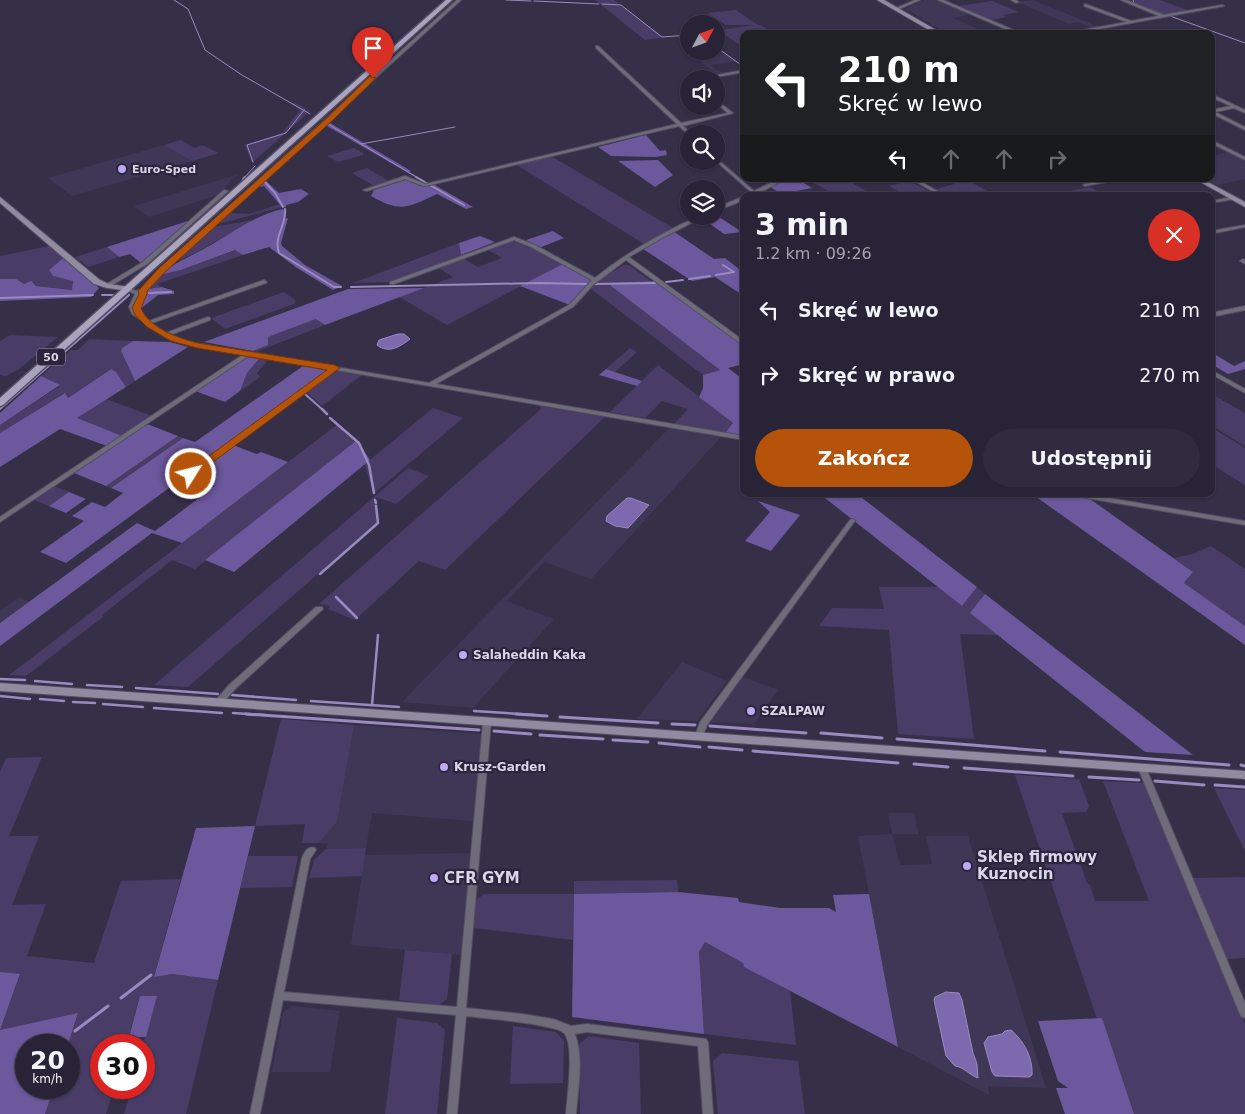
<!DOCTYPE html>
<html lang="pl">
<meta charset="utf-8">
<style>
:root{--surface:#282336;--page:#302b3e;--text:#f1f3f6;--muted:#a5a4ad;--line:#444051;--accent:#b45309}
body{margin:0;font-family:"DejaVu Sans",sans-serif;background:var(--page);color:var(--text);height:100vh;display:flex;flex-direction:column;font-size:19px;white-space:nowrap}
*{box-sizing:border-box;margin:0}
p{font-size:16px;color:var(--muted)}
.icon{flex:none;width:28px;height:28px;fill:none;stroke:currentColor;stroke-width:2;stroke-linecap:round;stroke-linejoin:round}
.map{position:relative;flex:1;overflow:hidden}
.sheet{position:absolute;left:740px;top:192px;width:475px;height:305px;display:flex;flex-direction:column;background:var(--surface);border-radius:10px;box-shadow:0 1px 4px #0004,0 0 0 1px var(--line)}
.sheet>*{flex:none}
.hud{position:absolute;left:740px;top:30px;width:475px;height:152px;border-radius:10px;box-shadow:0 1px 4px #0004,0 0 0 1px var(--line);background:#202124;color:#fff;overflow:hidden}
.needle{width:32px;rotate:49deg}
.fabs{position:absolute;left:680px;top:15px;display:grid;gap:10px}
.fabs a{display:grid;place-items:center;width:45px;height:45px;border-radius:50%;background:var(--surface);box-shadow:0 1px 4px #0004,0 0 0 1px var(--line);font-size:25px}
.speed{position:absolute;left:15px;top:1034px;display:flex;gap:10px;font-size:25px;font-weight:700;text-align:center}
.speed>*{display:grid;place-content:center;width:65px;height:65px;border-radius:50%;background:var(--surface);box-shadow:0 1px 4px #0004,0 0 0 1px var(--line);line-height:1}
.speed small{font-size:12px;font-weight:400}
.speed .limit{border:8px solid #d22;background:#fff;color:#111}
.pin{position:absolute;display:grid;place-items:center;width:42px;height:42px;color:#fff;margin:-51px -21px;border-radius:50% 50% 50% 0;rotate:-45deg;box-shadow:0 0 5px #0007}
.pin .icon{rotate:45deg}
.me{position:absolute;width:55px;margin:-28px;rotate:54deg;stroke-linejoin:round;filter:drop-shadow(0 0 4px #0008)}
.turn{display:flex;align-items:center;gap:18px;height:105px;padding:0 15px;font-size:22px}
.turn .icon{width:65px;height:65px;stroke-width:2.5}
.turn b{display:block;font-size:35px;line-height:42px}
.lanes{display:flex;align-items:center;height:48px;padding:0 15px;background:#0003;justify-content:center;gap:25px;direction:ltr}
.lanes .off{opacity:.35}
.round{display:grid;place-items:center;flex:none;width:52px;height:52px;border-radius:26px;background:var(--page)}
.headline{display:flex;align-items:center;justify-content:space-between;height:85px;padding:0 15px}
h1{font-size:30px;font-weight:800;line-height:38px}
.primary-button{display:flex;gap:10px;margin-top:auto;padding:10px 15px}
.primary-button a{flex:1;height:58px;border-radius:30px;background:var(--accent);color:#fff;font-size:20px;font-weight:800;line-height:58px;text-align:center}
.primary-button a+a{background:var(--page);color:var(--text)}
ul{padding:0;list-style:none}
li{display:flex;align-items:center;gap:15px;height:65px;padding:0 15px}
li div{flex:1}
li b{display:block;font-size:19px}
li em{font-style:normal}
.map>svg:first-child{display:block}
.built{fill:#3f3756}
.green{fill:#493d67}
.forest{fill:#6c589c}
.water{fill:#7d69ae;stroke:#998abf}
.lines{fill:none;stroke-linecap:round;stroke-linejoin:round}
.stream-far3{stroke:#998abf;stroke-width:1}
.stream-far2{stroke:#998abf;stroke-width:2}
.stream-far1{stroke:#998abf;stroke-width:2.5}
.stream{stroke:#998abf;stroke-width:3}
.street-casing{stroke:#544d65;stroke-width:2}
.secondary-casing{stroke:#544d65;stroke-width:2}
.primary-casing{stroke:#544d65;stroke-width:3}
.street{fill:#6f6c79;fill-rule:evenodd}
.secondary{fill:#908b9f;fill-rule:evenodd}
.primary{fill:#a9a3bd;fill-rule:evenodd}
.route{fill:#b45309;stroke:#753606}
.poi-dot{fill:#bea9f5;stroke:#2c253e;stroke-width:2}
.labels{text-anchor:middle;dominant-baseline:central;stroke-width:4.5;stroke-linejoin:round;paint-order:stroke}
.far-poi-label{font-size:11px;font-weight:bold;fill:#dad6e7;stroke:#2c253e;text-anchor:start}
.shield{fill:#2c253e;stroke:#a6a1b4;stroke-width:1}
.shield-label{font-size:11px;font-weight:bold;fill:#dad6e7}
.poi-label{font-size:12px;font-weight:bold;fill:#dad6e7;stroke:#2c253e;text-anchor:start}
.near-poi-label{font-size:15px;font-weight:bold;fill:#dad6e7;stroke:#2c253e;text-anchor:start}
</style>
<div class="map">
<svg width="1245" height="1114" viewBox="0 0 1245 1114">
<rect width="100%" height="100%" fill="#362f48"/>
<!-- built -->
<g class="built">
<polygon points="924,0 937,0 970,14 953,18 983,31 948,34 905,9"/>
<polygon points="1033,0 1099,27 1092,28 1078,22 1069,24 1017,2"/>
<polygon points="689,46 689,51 716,51 716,47 737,61 711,65 716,70 725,73 717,74 681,47"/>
<polygon points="164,145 192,161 72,196 48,178"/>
<polygon points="1229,152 1245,161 1245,179 1217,185 1206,179 1211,179 1211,156"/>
<polygon points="239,174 232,179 221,194 149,217 134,206"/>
<polygon points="669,428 721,437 591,579 544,562 507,601 554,619 473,708 402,702"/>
<polygon points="19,597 30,602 0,623 0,611"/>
<polygon points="682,662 727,681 697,721 637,719"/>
<polygon points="743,677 778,690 754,724 710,722"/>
<polygon points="354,725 481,734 474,821 372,813 366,848 326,849 328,843 319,843 337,822"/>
<polygon points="888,813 914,813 919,834 892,834 900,865 932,864 926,836 968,836 1046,1088 988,1086 989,1095 898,1047 858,836 892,834"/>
<polygon points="470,853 462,955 351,945 365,855"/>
<polygon points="293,1006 340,1011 330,1072 272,1072 283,1012"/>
</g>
<!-- green -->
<g class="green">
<polygon points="595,0 614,0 663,37 645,40"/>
<polygon points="1134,0 1160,0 1190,11 1167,15 1135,3"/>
<polygon points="992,1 1019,12 1003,15 1006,17 992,20 959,6"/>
<polygon points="736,10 758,25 761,25 775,34 744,34 744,48 718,30 755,25 726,25 707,13"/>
<polygon points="290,103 295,103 310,111 252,163 245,145 282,133 300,110"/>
<polygon points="181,140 194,148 202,145 219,153 192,161 164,145"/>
<polygon points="354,148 363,153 363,155 338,162 327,156"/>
<polygon points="551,156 673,228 644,244 515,164"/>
<polygon points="367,168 387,180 389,181 374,186 352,173"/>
<polygon points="807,179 845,179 875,196 837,196"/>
<polygon points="946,179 965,179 997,196 977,195 946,196 934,190 954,184"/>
<polygon points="910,181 938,196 907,196 889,186"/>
<polygon points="1090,187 1106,196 1066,196 1060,193"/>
<polygon points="280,204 282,207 215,225 231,213 249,214"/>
<polygon points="253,220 199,251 174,263 213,227"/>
<polygon points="510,240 516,241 529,248 533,246 563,264 447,325 399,297 453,277 437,267 462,258 478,267 502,258 486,249"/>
<polygon points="459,243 461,255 389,282 353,283"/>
<polygon points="49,246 63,258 49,270 53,276 74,281 72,290 24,284 15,279 0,279 0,256"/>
<polygon points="107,247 119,257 88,267 75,257"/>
<polygon points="236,250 243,255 157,284 162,287 148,289 160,275 181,270"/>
<polygon points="624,265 629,265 652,282 611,286 720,370 703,375 590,288 594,283"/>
<polygon points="284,292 296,301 294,304 225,329 211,318"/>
<polygon points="316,319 325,325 256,352 253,351 268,345 268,337"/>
<polygon points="10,335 58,337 19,369 6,376 0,375 0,341"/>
<polygon points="89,339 133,341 122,348 121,351 135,381 126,387 116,372 110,369 68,398 64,393 0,433 0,425 60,386 41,376 71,350 78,350"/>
<polygon points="630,348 637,352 615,372 606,369"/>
<polygon points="259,359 268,360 257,373 260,377 240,391 247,373"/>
<polygon points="658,365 733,423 725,433 674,424 688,409 662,401 645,418 610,412"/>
<polygon points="336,371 362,375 322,406 306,392"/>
<polygon points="1211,394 1245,413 1245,446 1211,425"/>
<polygon points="106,399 152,416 122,436 76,419"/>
<polygon points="540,406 605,417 445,570 419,561 355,620 328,609 330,606 319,604 541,409"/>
<polygon points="433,408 463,418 373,494 365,464"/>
<polygon points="338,424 357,440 195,569 172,560 102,615 103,617 26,676 9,675"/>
<polygon points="1211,427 1245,448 1245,485 1211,464"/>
<polygon points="178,436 183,438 111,488 106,486"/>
<polygon points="408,468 429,476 396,504 376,497 380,520 188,687 154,685"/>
<polygon points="54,486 69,492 49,506 34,500"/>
<polygon points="1211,546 1245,569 1245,626 1184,583 1193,572 1174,558 1193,554"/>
<polygon points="879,587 938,587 962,606 977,587 985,594 971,613 998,635 960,634 974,739 898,734 889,630 819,626 832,608 884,609"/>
<polygon points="281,719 354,725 337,822 319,843 302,843 305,824 255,826"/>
<polygon points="42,757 9,836 39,836 12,905 46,904 27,956 94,963 121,881 181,879 154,976 172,974 218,980 186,1114 124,1114 132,1088 144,1088 143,1045 157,996 140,996 126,1045 101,1045 101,1088 114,1088 106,1114 45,1114 54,1088 69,1088 68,1045 78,1014 0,1030 20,975 0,972 0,772 6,758"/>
<polygon points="1015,775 1079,779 1089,806 1086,812 1062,813 1087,883 1090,885 1095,901 1149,901 1103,781 1144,783 1245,1024 1245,1114 1134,1114 1102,1019 1097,1019"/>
<polygon points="1214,788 1245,790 1245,851"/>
<polygon points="366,848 362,876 309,878 314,860 326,849"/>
<polygon points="248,856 298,856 292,887 240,888"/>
<polygon points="1245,877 1245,958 1227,959 1191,878"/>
<polygon points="677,880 678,892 574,894 573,940 474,928 476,900 484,894 574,894 574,881"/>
<polygon points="705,942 743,963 745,967 790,991 796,1045 704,1034 699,952"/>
<polygon points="405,950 452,954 447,999 439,1005 399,1000"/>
<polygon points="397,1018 437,1023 445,1030 437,1114 385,1114"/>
<polygon points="513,1026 556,1032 564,1041 563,1083 510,1084"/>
<polygon points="589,1036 639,1043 641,1114 580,1114 579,1044"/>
<polygon points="722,1053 798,1061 805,1114 718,1114 713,1061"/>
</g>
<!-- forest -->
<g class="forest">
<polygon points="330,123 411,171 409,172 425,181 422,181 334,130 327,126"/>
<polygon points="646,135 660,151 666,150 667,155 655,157 611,156 598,147"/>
<polygon points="658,160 673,175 655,187 618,161"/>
<path d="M408,179l15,6 10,-1 40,23 -7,2 -29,-15c-30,14 -36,19 -66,2l3,-6z"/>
<polygon points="783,179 797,179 812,188 781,194 769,186"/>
<polygon points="266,181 279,193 301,189 309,194 298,202 286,205 286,207 282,207 264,186 259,187"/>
<path d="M283,209l3,4 -2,6 4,-1 -7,25 1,3 23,19 37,21 -9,4 -36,-22 -28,-21 -26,8 -8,-5 -54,20 -21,5c14,-12 25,-16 40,-24 27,-14 53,-36 83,-42z"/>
<polygon points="716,215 742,232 724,234 702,218"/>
<polygon points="191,220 141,263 130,254 119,257 107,247"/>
<polygon points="553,231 564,238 539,248 526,240"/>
<polygon points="673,231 714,259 725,258 744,273 744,296 715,277 692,281 643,249"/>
<polygon points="480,236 495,242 461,255 459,243"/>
<polygon points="63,258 99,288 91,297 0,301 0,279 16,279 24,284 31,281 36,286 72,290 73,281 53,276 49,270"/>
<polygon points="563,264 592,280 570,305 520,286"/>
<polygon points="657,281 744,345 744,364 728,368 744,380 744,436 725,433 733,423 699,397 703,388 703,375 720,370 611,286 610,283"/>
<polygon points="162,287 174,291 174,294 158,295 139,310 139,304 148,289"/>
<polygon points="424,288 325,325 316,319 268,337 268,345 253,351 204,342 348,289"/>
<polygon points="133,341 170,342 188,347 135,381 121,351 122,348"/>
<polygon points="1211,352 1234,366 1245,361 1245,369 1228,374 1211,364"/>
<polygon points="246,357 259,359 247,373 240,391 225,402 195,391"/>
<polygon points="303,366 330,371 66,563 40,552 84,521 72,516 92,502 105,507 123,493 111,488 183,438 195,442"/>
<polygon points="111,369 116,372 126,387 77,418 122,436 107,446 60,429 0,467 0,433 65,393 68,398"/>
<polygon points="606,369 642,381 637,386 599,375"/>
<polygon points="41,376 60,385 0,425 0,413"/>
<polygon points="147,424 178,436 106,486 74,473"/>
<polygon points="357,440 370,460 234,572 205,560"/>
<polygon points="233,445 257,454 261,452 288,462 182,543 152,533 0,646 0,623 137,523 155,531 215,486 191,476"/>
<polygon points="69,492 86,499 66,513 49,506"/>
<polygon points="820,494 857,494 977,587 962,606"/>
<polygon points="1032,494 1058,494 1090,499 1193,572 1184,583 1245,626 1245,645"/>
<polygon points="758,501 800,515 771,551 745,541 770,512"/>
<polygon points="985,594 1193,755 1145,752 970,613"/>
<polygon points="255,826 218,980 172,974 154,977 196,828"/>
<polygon points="678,892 738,898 739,902 780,908 829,908 836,912 833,895 869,894 898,1047 744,967 743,963 705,942 699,952 704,1034 572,1017 574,894"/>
<polygon points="0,972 20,974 0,1030 78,1013 68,1045 26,1045 26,1088 54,1088 45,1114 0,1114"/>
<polygon points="140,996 157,996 146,1037 129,1037"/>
<polygon points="1102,1018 1134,1114 1065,1114 1056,1088 1068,1088 1058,1081 1038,1021"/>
</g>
<!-- water -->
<g class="water">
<path d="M398,334h6l6,5c-10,8 -22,15 -33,6l2,-5z"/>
<polygon points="627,498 631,498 649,505 628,528 615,526 606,521 607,516"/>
<path d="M946,992l13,1 3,7 11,53 4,11 1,14c-9,-3 -14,-11 -23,-12l-9,-10 -12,-56 1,-3z"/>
<path d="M1011,1030c13,11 22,28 21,45l-3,2 -34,-1 -3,-4 -8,-29 4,-6 14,-3 3,-3z"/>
</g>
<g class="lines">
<!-- stream-far3 -->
<g class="stream-far3">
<polyline points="174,0 188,9 205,50 242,75 310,114"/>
<polyline points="506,0 531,1"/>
<polyline points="1133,0 1134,3 1165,15"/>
<polyline points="534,1 599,4"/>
<polyline points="602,4 621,5 662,37 689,35"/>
<polyline points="1170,16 1245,43"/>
<polyline points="716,47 744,67"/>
<polyline points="328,124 418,178"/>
<polyline points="361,144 455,127"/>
<polyline points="253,162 247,145 286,133 304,110"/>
<polyline points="244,178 255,166"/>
</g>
<!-- stream-far2 -->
<g class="stream-far2">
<polyline points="416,177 428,184"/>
<polyline points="243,179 245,177"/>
<polyline points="264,181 275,193 283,207"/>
<polyline points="430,185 464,205"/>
<path d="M285,209c2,16 -12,27 -6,44l55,34h7"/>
<polyline points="716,275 734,272 723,265"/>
<polyline points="689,279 710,276"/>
<polyline points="666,282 683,280"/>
<polyline points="595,284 655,283"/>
<polyline points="351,287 539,283 587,284"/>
<polyline points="149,293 171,292"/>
<polyline points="102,295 113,295"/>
<polyline points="0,298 93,295"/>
<polyline points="306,395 323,410"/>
<polyline points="0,409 129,295"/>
</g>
<!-- stream-far1 -->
<g class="stream-far1">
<polyline points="322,409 327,414"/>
<polyline points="330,418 359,443 369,465 374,493"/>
<polyline points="375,500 376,503"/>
<polyline points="320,574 378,523 376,506"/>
<polyline points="336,597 357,618"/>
<polyline points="0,679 25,680"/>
<polyline points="35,681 72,684"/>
<polyline points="87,685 122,687"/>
<polyline points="136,688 218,694"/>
<polyline points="232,695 296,700"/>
<polyline points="0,696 30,699"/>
<polyline points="40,699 64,701"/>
<polyline points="311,701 399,707"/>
<polyline points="73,702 95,703"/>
<polyline points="103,704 143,707"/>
<polyline points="372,705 378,635"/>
<polyline points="154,708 222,713"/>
<polyline points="474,711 535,715"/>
<polyline points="233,713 264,715"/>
</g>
<!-- stream -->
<g class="stream">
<polyline points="246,714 479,730"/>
<polyline points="516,714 547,716"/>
<polyline points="560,717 658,723"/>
<polyline points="672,724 695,725"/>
<polyline points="710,726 806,733"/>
<polyline points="494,731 531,734"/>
<polyline points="821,733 882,738"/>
<polyline points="540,735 603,739"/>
<polyline points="897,739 1045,751"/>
<polyline points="613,740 648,742"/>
<polyline points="659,743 700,747"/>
<polyline points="709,747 742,750"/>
<polyline points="753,751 898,763"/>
<polyline points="1060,752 1229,765"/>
<polyline points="914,764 948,767"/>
<polyline points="1241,765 1245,766"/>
<polyline points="964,768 1073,776"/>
<polyline points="1089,777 1139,780"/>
<polyline points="1155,781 1204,785"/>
<polyline points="1215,785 1245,787"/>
<polyline points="121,998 151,975"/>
<polyline points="75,1031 108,1006"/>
</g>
<defs>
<g id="street">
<path d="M457,0h4l-297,271 -18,20 -6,2 -5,14 1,5 13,9 115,-41 3,2 -1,1 -114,40 14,10 42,-16 2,1v2l-40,15 19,7 240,41 140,-78 23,-25 -61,-33 -17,-7 -120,44h-4v-2l124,-45 21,8 60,33c32,-26 67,-45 104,-62h6l-43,22 -33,19 115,84v5l-118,-86 -33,25 -20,22 -137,77 308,52v4l-408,-70 -143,105h-4l-1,-1 1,-1 141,-104 -80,-14 -250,167v-5l244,-163 -56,-9 -23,-8 -33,-23 -3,-7 6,-13 -11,-5 3,-2 9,4 6,-2 18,-20z"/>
<polygon points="915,0 920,0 897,10 894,9"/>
<polygon points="938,0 943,0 1023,34 1017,34"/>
<polygon points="1011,0 1016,0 1019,2 1016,3"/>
<polygon points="1121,0 1126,0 1163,15 1222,5 1224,6 1071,34 1061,34 1127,22 1084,6 1085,4 1131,21 1159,16"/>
<polygon points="596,46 598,46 681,123 728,113 716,103 716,100 733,113 683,126 692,134 689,134 689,135 679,126 430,185 423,186 405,179 367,191 363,190 405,176 425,184 430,183 677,124 596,48"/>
<polygon points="744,70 744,72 705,79 695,79"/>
<polygon points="1211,94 1245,110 1245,113 1234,108 1215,112 1245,127 1245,130 1211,113 1211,110 1231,106 1211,97"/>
<polygon points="1211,140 1245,157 1245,160 1211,143"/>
<path d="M716,158l38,33 25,-12h5c-9,6 -29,17 -39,17l6,-4 -35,-31z"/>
<polygon points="911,179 916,179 946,196 941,196"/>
<polygon points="1112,179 1120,179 1118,180 1085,186 1083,185 1085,184"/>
<polygon points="224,190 228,191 147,264 109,287 105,287 105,285 143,262"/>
<polygon points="742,197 744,197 744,200 716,211 716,208"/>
<polygon points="1233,197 1235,198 1235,199 1211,203 1211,201"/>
<polygon points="1245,225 1245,227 1211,234 1211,231"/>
<polygon points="1243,259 1245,260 1245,264 1240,261"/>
<polygon points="1245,306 1245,310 1211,317 1211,313"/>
<polygon points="1211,370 1245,389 1245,393 1211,374"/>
<polygon points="1072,494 1085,494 1245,521 1245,525 1075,496"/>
<polygon points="852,519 854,520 855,521 854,522 707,725 702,738 696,738 695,736 700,722 850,520"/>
<polygon points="316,607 322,607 323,609 235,689 222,704 216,704 215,702 216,700 229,685"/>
<path d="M487,719l3,1 1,2 -25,286 56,6 31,5 18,7 16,-2 119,15 2,3 5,72h-10l-5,-68 -111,-14 -12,2c9,25 3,54 1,80h-10c1,-16 9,-69 -2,-81 -8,-9 -83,-15 -98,-17l-9,98h-10l9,-99 -173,-15 -23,114h-10l52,-256c2,-5 6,-13 13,-10l1,2 -6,9 -26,133 173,15 26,-285 1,-2z"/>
<polygon points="1142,765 1145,766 1146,768 1245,1003 1245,1018 1242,1017 1240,1014 1138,768 1139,766"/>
</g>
<g id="secondary">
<polygon points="877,0 884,0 943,34 936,34"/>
<polygon points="1195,179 1202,179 1245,202 1245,207"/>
<polygon points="0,197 100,280 109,284 130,287 130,291 107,288 94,284 0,203"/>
<polygon points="0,683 1245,771 1245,779 0,691"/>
</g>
<polygon id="primary" points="446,0 452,0 3,405 0,406 0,398"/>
</defs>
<!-- street casing -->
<use href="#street" class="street-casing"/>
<!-- secondary casing -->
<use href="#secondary" class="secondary-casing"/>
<!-- primary casing -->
<use href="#primary" class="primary-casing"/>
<!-- street -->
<use href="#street" class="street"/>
<!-- secondary -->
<use href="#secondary" class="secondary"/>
<!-- primary -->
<use href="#primary" class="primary"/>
</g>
<!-- route -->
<path class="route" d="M370,76l6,2 -43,42 -168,152 -18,19v3l-6,14c8,20 37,30 57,35l137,22 5,3 -146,108h-7l-2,-2 2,-2 140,-102 -130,-22 -26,-7 -24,-14 -12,-12 -3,-7 7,-14 -1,-3 21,-23 169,-151z"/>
<!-- markers -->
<g class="poi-dot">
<circle cx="122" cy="169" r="5"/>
<circle cx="463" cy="655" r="5"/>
<circle cx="751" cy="711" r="5"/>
<circle cx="444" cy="767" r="5"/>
<circle cx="967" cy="866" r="5"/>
<circle cx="434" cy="878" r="5"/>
</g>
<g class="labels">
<!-- far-poi labels -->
<g class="far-poi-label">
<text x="132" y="169">Euro-Sped</text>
</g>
<!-- shield labels -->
<rect class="shield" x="37" y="348.5" width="28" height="17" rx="4"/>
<g class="shield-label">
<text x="51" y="357">50</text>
</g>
<!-- poi labels -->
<g class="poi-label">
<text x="473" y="655">Salaheddin Kaka</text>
<text x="761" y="711">SZALPAW</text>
<text x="454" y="767">Krusz-Garden</text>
</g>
<!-- near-poi labels -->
<g class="near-poi-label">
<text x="977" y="857">Sklep firmowy<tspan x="977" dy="17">Kuznocin</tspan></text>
<text x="444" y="878">CFR GYM</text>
</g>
</g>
</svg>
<div class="fabs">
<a><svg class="needle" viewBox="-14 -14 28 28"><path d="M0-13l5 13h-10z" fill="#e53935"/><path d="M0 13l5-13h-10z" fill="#a5a4ad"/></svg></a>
<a><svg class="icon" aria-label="sound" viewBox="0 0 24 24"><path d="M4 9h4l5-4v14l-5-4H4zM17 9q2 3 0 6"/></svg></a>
<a><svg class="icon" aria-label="search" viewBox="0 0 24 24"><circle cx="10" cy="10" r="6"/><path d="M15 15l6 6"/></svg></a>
<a><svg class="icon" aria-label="layers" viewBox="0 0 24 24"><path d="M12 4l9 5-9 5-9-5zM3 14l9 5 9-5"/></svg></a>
</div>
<div class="speed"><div>20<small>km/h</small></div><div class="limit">30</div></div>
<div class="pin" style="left:373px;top:78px;background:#d93025"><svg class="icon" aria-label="arrive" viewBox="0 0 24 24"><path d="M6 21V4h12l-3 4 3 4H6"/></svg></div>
<svg class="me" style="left:191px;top:474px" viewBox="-20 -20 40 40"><circle r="17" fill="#b45309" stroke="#fff" stroke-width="3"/><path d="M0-11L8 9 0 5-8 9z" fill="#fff"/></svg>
<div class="hud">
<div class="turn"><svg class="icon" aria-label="left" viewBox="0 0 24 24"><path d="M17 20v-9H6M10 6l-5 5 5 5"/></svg><div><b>210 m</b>Skręć w lewo</div></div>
<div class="lanes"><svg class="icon" aria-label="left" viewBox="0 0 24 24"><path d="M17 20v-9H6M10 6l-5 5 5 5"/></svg><svg class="icon off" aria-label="ahead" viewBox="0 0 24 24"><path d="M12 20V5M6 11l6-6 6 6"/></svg><svg class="icon off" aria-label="ahead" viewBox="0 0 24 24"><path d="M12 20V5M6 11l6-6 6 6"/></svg><svg class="icon off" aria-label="right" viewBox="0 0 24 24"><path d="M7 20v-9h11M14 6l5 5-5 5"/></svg></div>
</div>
<section class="sheet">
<div class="headline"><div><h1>3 min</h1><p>1.2 km · 09:26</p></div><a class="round" style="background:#d93025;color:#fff"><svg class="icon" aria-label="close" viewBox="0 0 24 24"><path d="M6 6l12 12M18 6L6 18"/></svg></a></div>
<ul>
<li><svg class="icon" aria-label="left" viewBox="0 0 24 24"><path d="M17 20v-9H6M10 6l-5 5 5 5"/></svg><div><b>Skręć w lewo</b></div><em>210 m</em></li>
<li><svg class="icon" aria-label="right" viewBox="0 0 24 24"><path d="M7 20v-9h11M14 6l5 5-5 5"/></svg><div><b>Skręć w prawo</b></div><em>270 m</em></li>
</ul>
<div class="primary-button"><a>Zakończ</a><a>Udostępnij</a></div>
</section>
</div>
